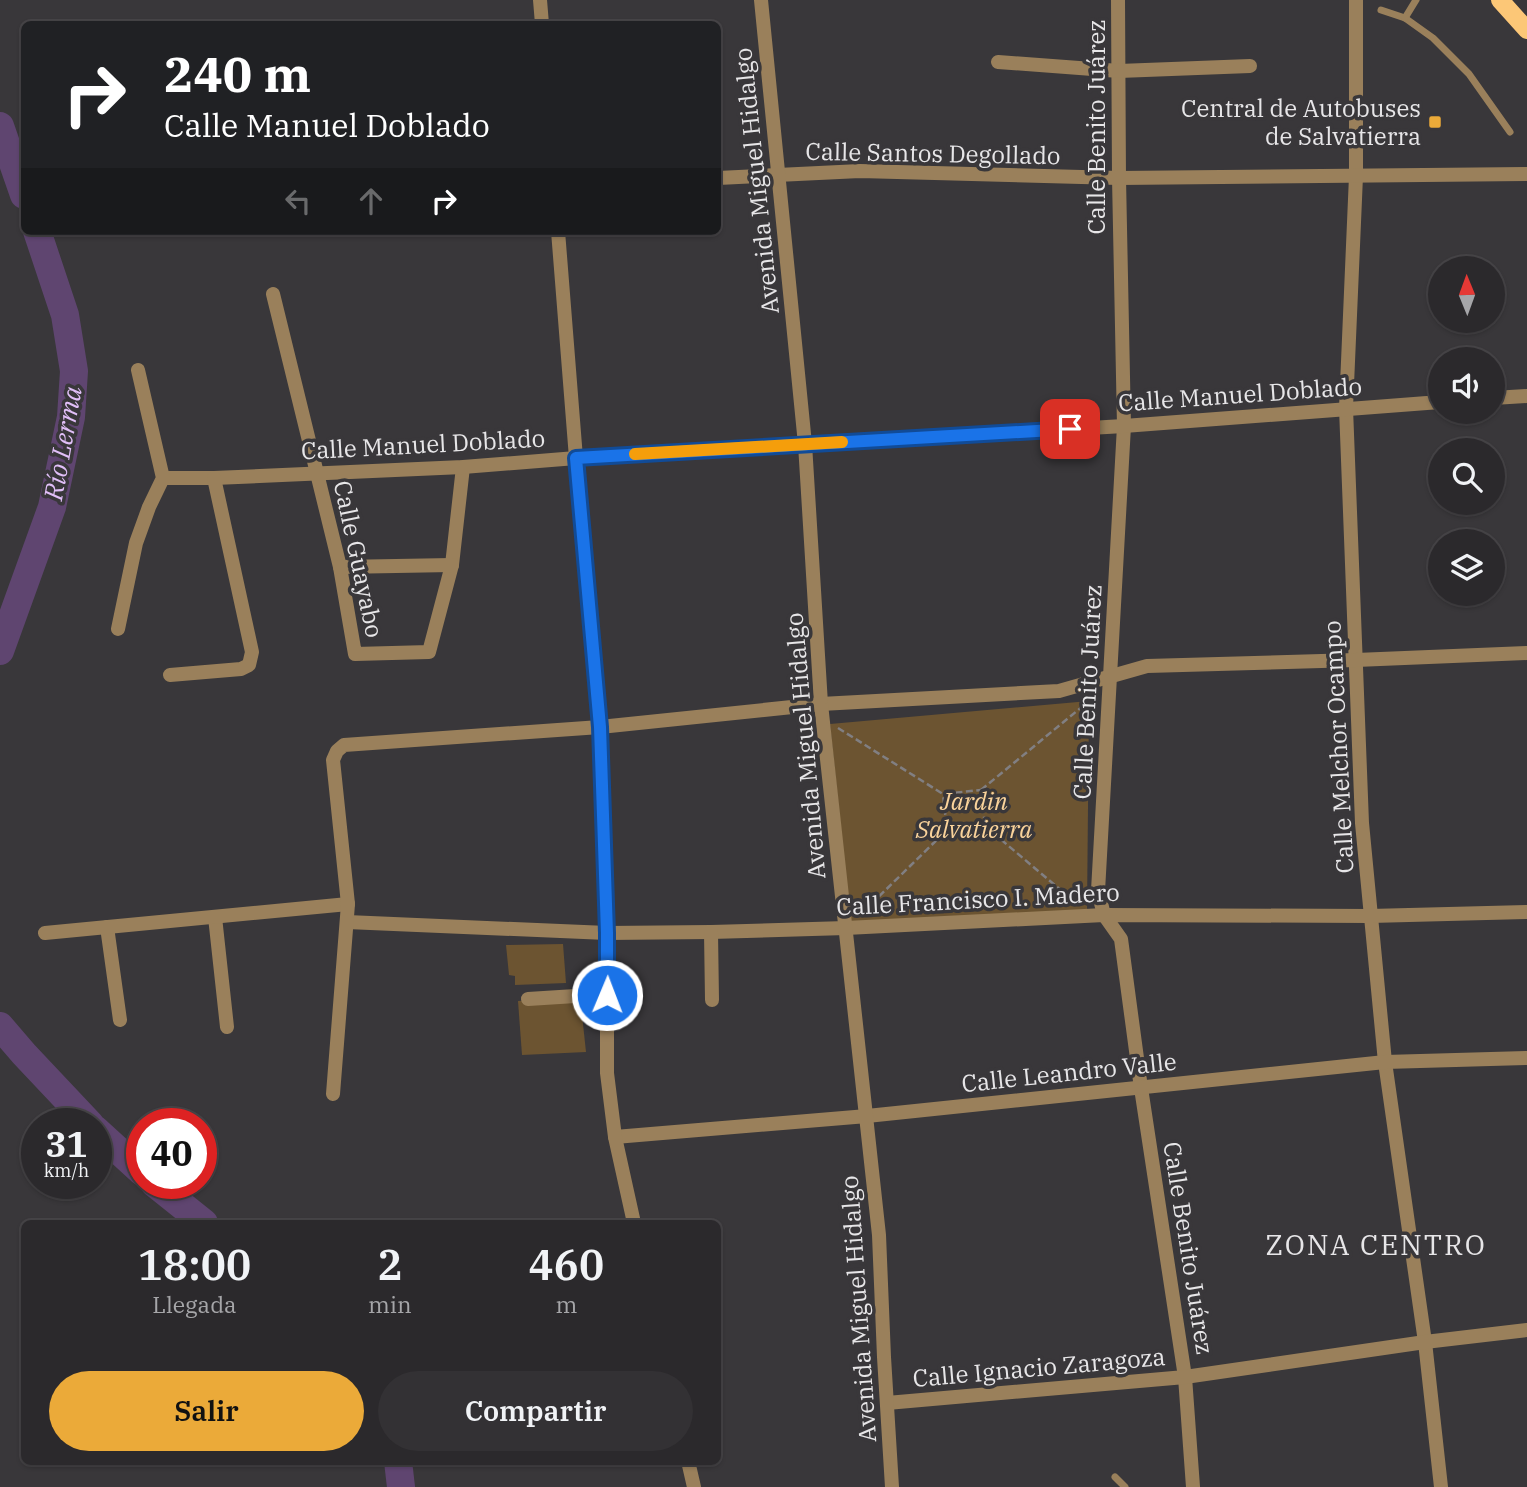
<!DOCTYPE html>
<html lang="es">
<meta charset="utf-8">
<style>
:root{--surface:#2b292c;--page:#333134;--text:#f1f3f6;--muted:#a6a6a9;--line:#474548;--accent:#ebaa39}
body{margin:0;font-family:"IBM Plex Serif",serif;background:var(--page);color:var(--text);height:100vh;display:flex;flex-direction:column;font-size:26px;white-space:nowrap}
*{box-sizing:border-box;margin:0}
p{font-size:23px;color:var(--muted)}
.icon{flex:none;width:38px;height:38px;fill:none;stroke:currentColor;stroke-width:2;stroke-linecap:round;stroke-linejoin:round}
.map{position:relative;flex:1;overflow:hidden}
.details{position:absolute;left:21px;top:1220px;width:700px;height:245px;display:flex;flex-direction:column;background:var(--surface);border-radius:10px;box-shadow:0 2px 5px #0004,0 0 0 2px var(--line)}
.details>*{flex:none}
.guide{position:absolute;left:21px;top:21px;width:700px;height:214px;border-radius:10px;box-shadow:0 2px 5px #0004,0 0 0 2px var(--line);background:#202124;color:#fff;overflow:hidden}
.needle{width:46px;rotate:359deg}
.tools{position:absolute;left:1428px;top:256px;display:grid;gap:14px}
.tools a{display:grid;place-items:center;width:77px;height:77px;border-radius:50%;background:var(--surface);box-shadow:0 2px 5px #0004,0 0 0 2px var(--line);font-size:35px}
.speed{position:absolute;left:21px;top:1108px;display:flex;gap:14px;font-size:35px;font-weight:700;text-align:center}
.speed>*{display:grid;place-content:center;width:91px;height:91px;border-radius:50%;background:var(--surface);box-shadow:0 2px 5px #0004,0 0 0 2px var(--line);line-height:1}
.speed small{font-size:18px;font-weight:400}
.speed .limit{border:10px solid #d22;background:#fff;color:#111}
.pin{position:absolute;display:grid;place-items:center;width:60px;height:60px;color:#fff;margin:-30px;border-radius:14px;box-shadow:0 4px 10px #0006}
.me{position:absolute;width:77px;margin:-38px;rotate:1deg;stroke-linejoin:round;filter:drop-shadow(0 0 5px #0008)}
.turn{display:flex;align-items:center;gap:24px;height:147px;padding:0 28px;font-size:32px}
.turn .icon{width:91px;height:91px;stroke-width:2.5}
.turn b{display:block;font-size:49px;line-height:60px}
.lanes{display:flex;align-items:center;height:66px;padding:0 28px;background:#0003;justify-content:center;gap:35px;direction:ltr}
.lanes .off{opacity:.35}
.eta{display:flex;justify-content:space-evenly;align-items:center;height:119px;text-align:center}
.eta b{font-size:42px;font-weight:600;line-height:49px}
.button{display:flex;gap:14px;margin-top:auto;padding:14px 28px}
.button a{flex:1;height:80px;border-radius:42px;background:var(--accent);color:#111;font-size:28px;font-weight:600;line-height:80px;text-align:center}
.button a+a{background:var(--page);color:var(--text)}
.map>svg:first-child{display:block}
.green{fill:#6c5431}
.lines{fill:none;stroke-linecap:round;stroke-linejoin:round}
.river{stroke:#5f4570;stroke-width:28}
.path{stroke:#817f82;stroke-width:2.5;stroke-dasharray:7 3.5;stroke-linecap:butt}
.service{stroke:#9a805b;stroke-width:7}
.minor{stroke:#9a805b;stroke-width:14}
.tertiary{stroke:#9a805b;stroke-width:14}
.primary{stroke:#fcc777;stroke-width:18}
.route-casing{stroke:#114b97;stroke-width:18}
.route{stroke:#1a73e8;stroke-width:12}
.slow{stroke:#f59e0b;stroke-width:12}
.poi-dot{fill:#ebaa39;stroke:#39373a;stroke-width:2.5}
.labels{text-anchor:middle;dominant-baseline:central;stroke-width:7;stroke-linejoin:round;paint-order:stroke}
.poi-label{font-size:24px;fill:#e7e6e8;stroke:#39373a;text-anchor:end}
.street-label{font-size:24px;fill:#e7e6e8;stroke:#39373a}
.park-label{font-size:24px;font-style:italic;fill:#fad39b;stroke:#39373a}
.water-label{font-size:26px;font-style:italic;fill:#e1bff8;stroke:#39373a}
.quarter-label{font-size:28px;letter-spacing:2px;fill:#e7e6e8;stroke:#39373a}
</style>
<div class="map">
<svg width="1527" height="1487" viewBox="0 0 1527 1487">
<rect width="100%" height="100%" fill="#39373a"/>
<!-- green -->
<g class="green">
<polygon points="1089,701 1087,912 851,924 830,724"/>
<polygon points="563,944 566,983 515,985 515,976 509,975 506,945"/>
<polygon points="580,996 586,1052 522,1055 518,1001"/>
</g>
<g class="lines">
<!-- river -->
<g class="river">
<polyline points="0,126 24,195"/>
<polyline points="0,651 52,507 71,417 74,371 65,315 37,231"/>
<polyline points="0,1026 24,1054 90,1124"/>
<polyline points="96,1130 142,1172"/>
<polyline points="154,1183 204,1223"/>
<polyline points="398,1461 401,1487"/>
</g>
<!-- path -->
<g class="path">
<polyline points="838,728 943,794 981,790 985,826 947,830 943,794"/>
<polyline points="981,790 1089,701"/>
<polyline points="985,826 1076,903"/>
<polyline points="864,911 947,830"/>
</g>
<!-- service -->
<g class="service">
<polyline points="1381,10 1405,18 1433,38 1469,74 1510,132"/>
<polyline points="1405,18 1416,0"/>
<polyline points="1115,1477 1125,1487"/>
</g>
<!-- minor -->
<g class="minor">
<polyline points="1118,0 1119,178 1124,426 1098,891 1104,915 1121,939 1141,1088 1185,1377 1193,1487"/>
<polyline points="1356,0 1356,176 1346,408 1362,823 1385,1062 1425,1342 1441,1487"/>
<polyline points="998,62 1119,71 1250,66"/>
<polyline points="718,178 860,171 1119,178 1527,174"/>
<polyline points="273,294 340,567 355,654 429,652 452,565 463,467"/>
<polyline points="1493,398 1527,396"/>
<polyline points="163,478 214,478 463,467 576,458 1124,426 1440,402"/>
<polyline points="340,567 452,565"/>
<polyline points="118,629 136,543 149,507 163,478 138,370"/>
<polyline points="170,675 241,669 249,665 252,652 214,478"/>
<polyline points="215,917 227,1027"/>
<polyline points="347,922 607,933 711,932 846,928 1104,915 1370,916 1527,912"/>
<polyline points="107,927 120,1020"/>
<polyline points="711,932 712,1000"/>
<polyline points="45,933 348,904"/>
<polyline points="528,999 607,994"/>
<polyline points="333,1094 348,904 333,760 337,751 344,745 600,727 821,704 1059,691 1147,666 1356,660 1527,653"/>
<polyline points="615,1137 867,1116 1385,1062 1527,1058"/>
<polyline points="887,1403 1185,1377 1425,1342 1527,1330"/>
</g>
<!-- tertiary -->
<g class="tertiary">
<polyline points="540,0 542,24"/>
<polyline points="761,0 805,444 821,704 879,1235 884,1357 892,1487"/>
<polyline points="558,231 576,458 600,727 607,933 607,1073 615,1137 634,1223"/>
<polyline points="688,1461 694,1487"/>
</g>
<!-- primary -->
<polyline class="primary" points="1500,0 1527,30"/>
</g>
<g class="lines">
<defs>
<polyline id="route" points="607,995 607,933 600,727 576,458 1070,429"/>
</defs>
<!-- route casing -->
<use href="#route" class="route-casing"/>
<!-- route -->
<use href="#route" class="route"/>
<!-- slow -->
<polyline class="slow" points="635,454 842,442"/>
</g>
<!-- markers -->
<rect class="poi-dot" x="1428" y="115" width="14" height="14" rx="3.5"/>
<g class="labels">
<!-- poi labels -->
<g class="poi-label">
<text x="1421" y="108">Central de Autobuses<tspan x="1421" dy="28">de Salvatierra</tspan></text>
</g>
<!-- street labels -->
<g class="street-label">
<text transform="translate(1096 127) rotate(-90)">Calle Benito Juárez</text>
<text transform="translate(933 153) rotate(1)">Calle Santos Degollado</text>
<text transform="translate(756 181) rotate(-96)">Avenida Miguel Hidalgo</text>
<text transform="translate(1240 394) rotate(-4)">Calle Manuel Doblado</text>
<text transform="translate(423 444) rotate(-3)">Calle Manuel Doblado</text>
<text transform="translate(359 559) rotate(78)">Calle Guayabo</text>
<text transform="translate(1087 692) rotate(-87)">Calle Benito Juárez</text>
<text transform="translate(805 746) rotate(-95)">Avenida Miguel Hidalgo</text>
<text transform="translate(1338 747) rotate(-93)">Calle Melchor Ocampo</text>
<text transform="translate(978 899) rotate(-3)">Calle Francisco I. Madero</text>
<text transform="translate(1069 1072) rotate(-6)">Calle Leandro Valle</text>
<text transform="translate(1189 1248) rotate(81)">Calle Benito Juárez</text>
<text transform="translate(858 1309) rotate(-94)">Avenida Miguel Hidalgo</text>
<text transform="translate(1039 1367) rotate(-5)">Calle Ignacio Zaragoza</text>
</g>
<!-- park labels -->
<g class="park-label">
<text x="974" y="801">Jardin<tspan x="974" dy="28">Salvatierra</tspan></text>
</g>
<!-- water labels -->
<g class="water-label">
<text transform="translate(62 443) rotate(-80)">Río Lerma</text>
</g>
<!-- quarter labels -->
<g class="quarter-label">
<text x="1376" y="1244">ZONA CENTRO</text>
</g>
</g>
</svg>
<div class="tools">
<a><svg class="needle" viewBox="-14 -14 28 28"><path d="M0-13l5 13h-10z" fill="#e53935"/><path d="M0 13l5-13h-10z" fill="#a6a6a9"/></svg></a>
<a><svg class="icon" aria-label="sound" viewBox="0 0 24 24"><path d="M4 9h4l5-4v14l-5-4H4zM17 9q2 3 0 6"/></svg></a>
<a><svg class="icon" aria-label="search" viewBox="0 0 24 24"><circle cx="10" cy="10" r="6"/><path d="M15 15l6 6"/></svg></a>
<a><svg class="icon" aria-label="layers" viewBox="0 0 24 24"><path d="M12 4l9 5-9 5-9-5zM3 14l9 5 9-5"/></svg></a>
</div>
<div class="speed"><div>31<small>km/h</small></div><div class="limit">40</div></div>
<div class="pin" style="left:1070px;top:429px;background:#d93025"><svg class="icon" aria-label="arrive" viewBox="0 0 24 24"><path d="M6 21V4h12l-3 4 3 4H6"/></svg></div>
<svg class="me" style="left:607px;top:995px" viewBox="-20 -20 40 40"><circle r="17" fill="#1a73e8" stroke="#fff" stroke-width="3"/><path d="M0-11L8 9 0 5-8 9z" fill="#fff"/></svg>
<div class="guide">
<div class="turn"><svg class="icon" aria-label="right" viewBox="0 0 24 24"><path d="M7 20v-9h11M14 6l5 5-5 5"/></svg><div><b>240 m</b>Calle Manuel Doblado</div></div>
<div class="lanes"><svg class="icon off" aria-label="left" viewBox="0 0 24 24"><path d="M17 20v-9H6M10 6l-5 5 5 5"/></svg><svg class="icon off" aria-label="ahead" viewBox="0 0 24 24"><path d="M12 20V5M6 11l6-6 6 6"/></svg><svg class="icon" aria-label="right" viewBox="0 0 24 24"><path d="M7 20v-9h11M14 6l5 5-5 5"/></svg></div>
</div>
<section class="details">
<div class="eta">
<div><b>18:00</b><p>Llegada</p></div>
<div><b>2</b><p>min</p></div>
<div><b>460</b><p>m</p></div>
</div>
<div class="button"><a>Salir</a><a>Compartir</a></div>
</section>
</div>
